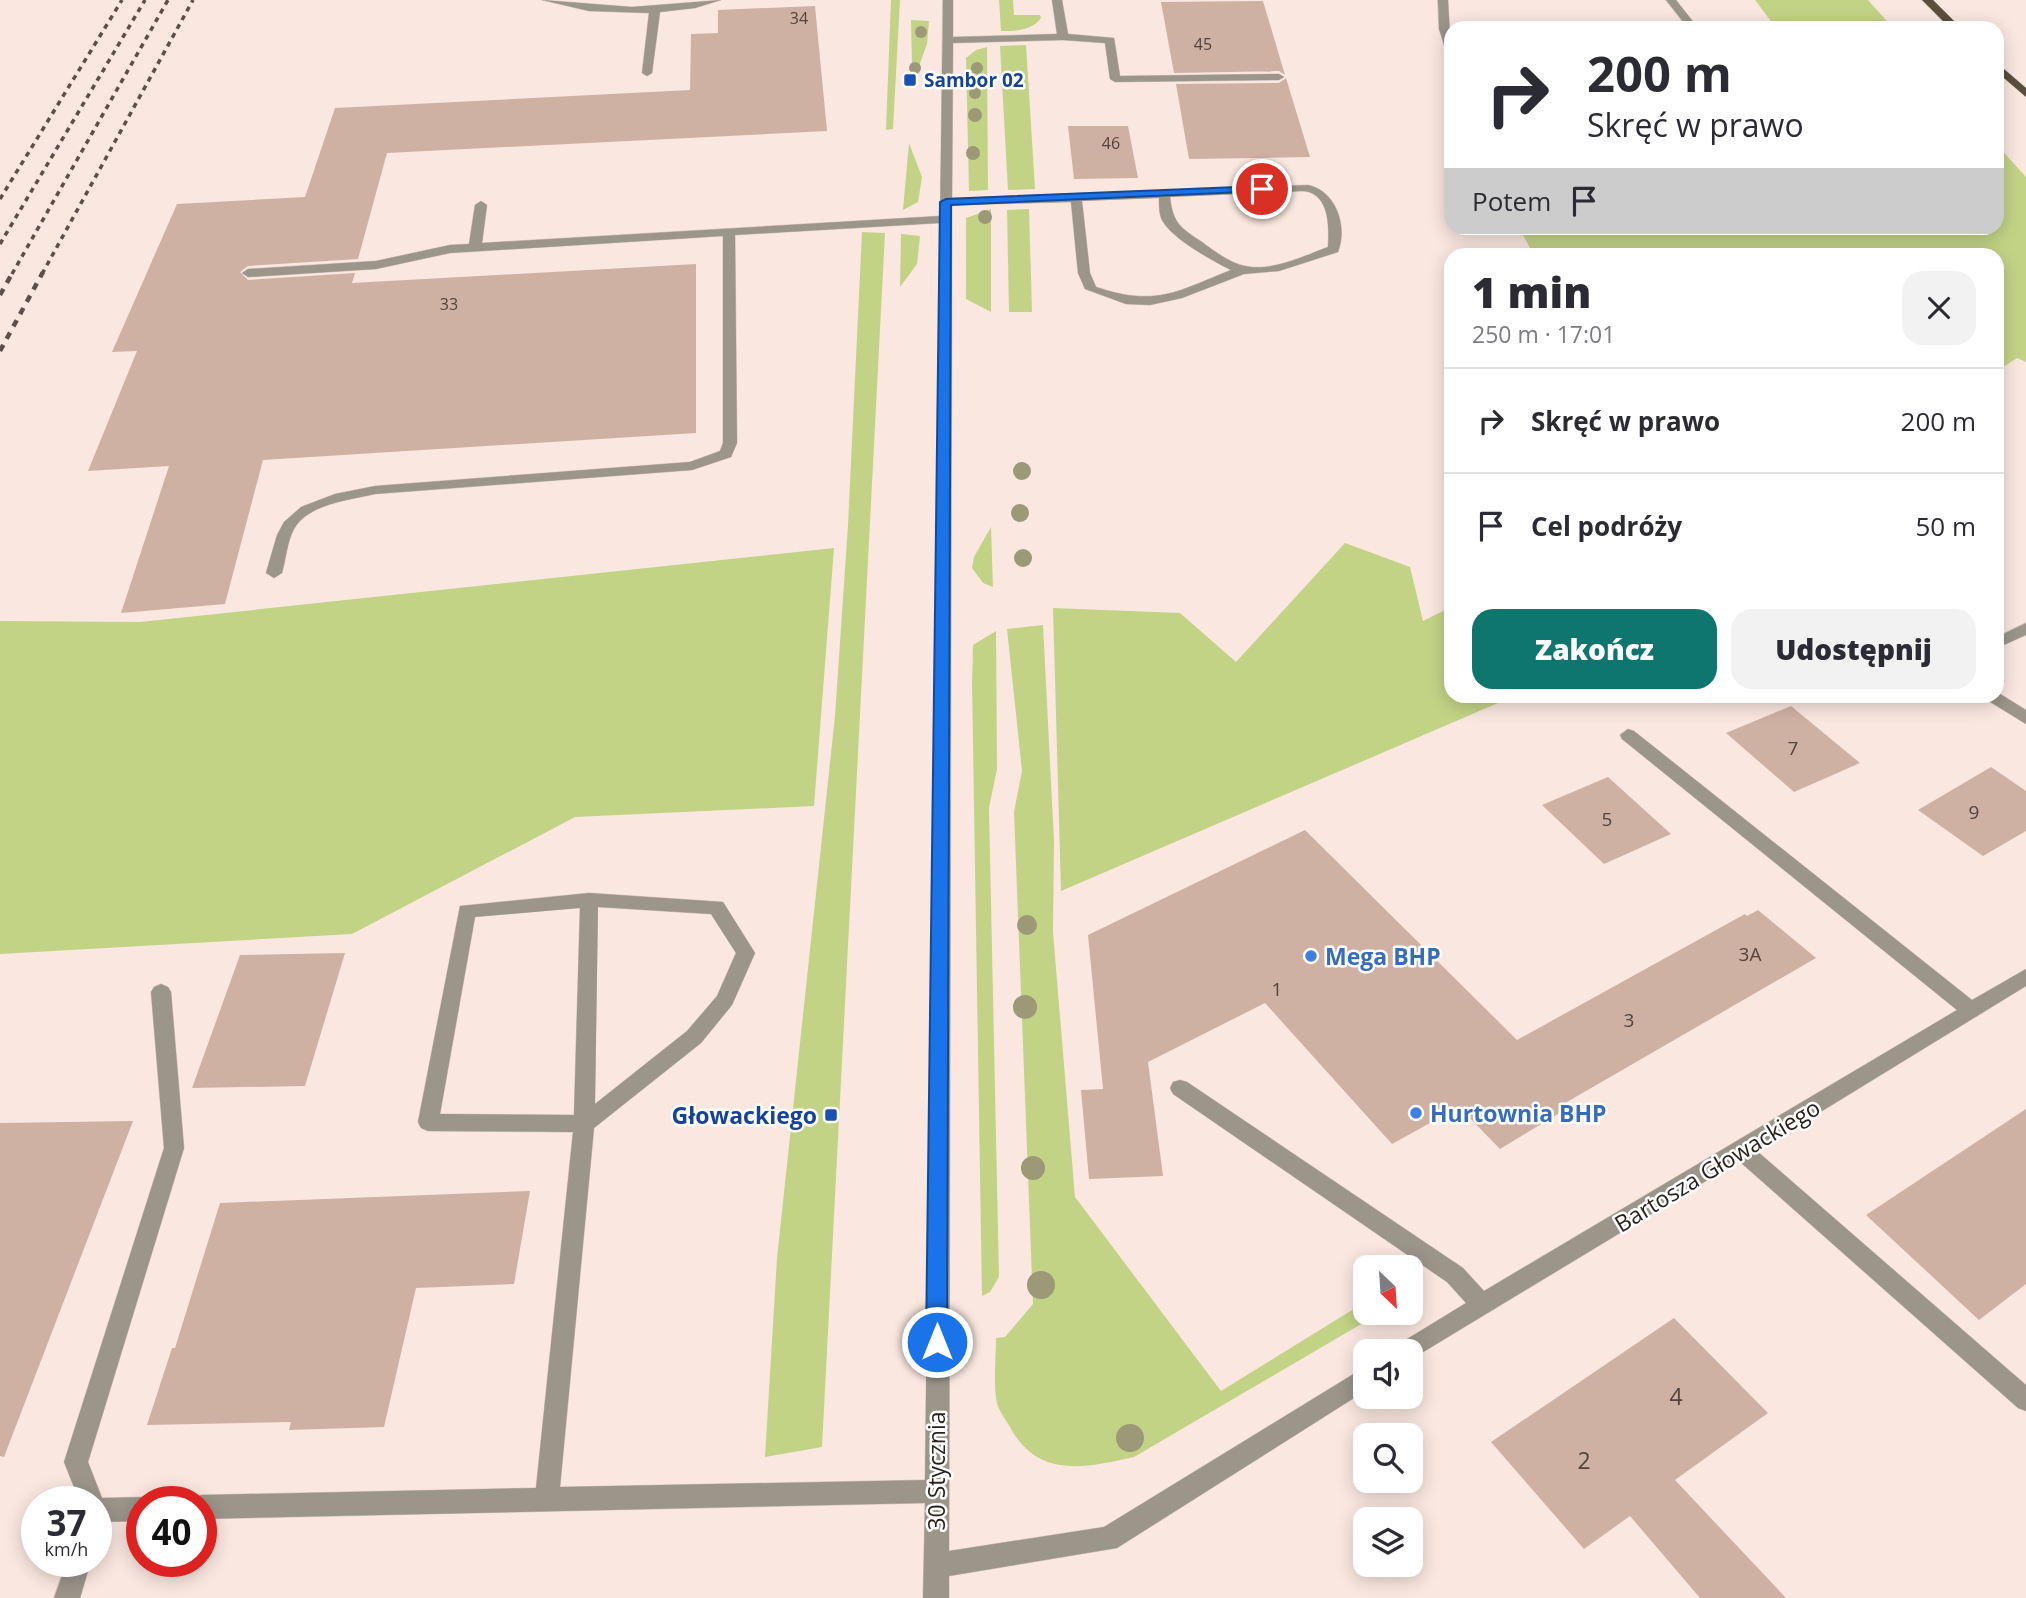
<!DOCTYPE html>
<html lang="pl">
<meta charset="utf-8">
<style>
:root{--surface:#fff;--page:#f2f2f3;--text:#2b2b33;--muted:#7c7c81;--line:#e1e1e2;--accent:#0f766e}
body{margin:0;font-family:"Open Sans",sans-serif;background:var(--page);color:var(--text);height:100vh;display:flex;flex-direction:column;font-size:26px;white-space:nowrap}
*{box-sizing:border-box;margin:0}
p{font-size:23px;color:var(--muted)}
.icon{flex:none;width:38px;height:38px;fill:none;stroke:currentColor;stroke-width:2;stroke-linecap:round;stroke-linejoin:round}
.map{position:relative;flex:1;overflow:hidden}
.details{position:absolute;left:1444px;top:248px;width:560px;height:455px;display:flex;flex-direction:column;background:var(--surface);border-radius:21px;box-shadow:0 4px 18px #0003}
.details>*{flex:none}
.banner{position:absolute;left:1444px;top:21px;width:560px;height:214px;border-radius:21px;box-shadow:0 4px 18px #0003;background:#fff;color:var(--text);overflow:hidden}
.needle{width:46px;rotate:155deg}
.buttons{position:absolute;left:1353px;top:1255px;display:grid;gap:14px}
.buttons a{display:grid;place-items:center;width:70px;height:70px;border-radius:14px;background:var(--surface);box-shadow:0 4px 18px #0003;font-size:35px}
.speed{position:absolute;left:21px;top:1486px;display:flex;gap:14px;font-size:35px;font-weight:700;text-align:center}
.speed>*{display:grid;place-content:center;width:91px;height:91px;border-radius:50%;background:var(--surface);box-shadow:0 4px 18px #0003;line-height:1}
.speed small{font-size:18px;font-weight:400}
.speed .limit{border:10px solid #d22;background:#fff;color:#111}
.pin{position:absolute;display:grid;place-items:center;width:60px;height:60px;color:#fff;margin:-30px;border:4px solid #fff;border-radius:50%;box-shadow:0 2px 7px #0007}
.me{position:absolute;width:77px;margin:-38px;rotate:0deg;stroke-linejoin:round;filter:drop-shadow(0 0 5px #0008)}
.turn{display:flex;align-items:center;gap:24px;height:147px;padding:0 28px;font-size:32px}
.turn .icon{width:91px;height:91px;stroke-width:2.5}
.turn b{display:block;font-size:49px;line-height:60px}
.then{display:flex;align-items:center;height:66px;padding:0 28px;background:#0003;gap:14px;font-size:26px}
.round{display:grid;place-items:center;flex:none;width:74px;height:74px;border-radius:21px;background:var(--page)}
.headline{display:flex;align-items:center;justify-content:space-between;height:119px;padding:0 28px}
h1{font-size:42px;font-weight:800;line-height:52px}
.action{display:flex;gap:14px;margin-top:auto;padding:14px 28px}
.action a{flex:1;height:80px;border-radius:21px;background:var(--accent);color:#fff;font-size:28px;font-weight:800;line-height:80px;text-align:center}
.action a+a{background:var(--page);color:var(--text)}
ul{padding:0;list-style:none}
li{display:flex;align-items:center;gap:21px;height:105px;padding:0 28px;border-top:2px solid var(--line)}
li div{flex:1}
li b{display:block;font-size:26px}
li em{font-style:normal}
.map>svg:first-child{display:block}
.green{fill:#c3d386}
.building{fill:#cfb1a4}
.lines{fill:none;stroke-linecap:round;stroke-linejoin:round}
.minor-casing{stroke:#d4c3bc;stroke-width:1}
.major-casing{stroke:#d4c3bc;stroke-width:1}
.minor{fill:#9b958a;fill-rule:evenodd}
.major{fill:#5a4f3b;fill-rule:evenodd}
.rail-far1{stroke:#5c4f4b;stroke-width:3.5;stroke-dasharray:5 5;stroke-linecap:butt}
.rail{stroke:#5c4f4b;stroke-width:4.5;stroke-dasharray:7 7;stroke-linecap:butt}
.tree{fill:#9c9977}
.route{fill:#1a73e8;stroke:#114b97;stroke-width:2}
.transit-dot{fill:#1a4fb4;stroke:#fff;stroke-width:2.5}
.shop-dot{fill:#3f7fe0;stroke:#fff;stroke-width:2.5}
.labels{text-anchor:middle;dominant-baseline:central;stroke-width:5;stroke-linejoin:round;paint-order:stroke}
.far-number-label{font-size:16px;fill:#52433c}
.far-transit-label{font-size:19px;font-weight:bold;fill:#164399;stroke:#fff;text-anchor:start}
.number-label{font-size:19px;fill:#52433c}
.shop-label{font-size:23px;font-weight:bold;fill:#366cbe;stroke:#fff;text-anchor:start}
.transit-label{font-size:23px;font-weight:bold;fill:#164399;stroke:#fff;text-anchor:end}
.street-label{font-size:23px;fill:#291e1a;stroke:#fff}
.near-number-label{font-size:23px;fill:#52433c}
</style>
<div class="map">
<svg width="2026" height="1598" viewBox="0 0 2026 1598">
<rect width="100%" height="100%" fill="#fae7e0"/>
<!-- green -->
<g class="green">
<polygon points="891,0 900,0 893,129 886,130"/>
<path d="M999,0h14l1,15h26l1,3c-9,13 -26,13 -40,13z"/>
<polygon points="1755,0 1868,0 1893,28 1776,28"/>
<polygon points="911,20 929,21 927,44 919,66 912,67"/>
<polygon points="1026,45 1035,189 1008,190 1000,46"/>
<polygon points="987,47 988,190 969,191 966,58 976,50"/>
<polygon points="909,143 922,177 918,202 903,210"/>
<polygon points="1997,145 2026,177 2026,362 2017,358 1997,371 1997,256 1534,255 1519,228 1997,228"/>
<polygon points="991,209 991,312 966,299 966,218"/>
<polygon points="1029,209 1032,312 1009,312 1007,210"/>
<polygon points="862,232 885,233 822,1447 765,1457 777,1258 835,716 848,525"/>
<polygon points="901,234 920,236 917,264 900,287"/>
<polygon points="991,527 993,587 983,583 972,568 974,557"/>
<polygon points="1345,543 1410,567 1423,621 1451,607 1451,696 1512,697 1061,891 1053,608 1180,613 1236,662"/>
<polygon points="834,548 814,806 575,817 352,934 0,954 0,621 140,622"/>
<path d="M1043,625l11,216 -1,91 22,265 146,194 144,-89v10l15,1 -246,144c-49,11 -96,22 -124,-30 -4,-7 -11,-16 -13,-24 -4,-17 -1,-46 -1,-65l9,-1 28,-33 -19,-492 8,-41 -15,-142z"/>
<polygon points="996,631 997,769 989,808 999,1277 990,1292 982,1296 972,683 973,645"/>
</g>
<!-- building -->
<g class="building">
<polygon points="1263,1 1285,75 1279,71 1174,73 1161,2"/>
<polygon points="815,6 827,131 387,153 358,259 248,266 240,272 248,280 355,273 352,283 696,264 696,433 263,460 225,604 121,613 169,466 88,471 137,351 112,352 177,204 305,197 335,108 690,90 691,34 718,33 718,10"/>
<polygon points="1286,78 1310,157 1189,159 1176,84 1279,83"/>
<polygon points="1068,126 1128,126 1138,178 1074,179"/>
<polygon points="1791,706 1860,763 1794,792 1726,733"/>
<polygon points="1991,767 2026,791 2026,831 1983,856 1918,810"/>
<polygon points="1608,777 1671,834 1604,864 1542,805"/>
<polygon points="1305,830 1517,1040 1745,914 1747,916 1758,910 1816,958 1567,1102 1571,1106 1500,1149 1459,1107 1392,1144 1265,1003 1148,1062 1163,1176 1089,1179 1081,1090 1103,1089 1088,935"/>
<polygon points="345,953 305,1086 192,1088 240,955"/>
<polygon points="2026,1109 2026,1284 1979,1320 1866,1215"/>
<polygon points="133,1121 4,1457 0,1456 0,1123"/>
<polygon points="530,1191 514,1284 416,1288 384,1427 289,1430 291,1422 147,1425 172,1348 175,1348 220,1203"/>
<polygon points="1674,1318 1768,1413 1675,1480 1786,1598 1700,1598 1630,1516 1584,1549 1491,1442"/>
</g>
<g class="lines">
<defs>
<g id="minor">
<polygon points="542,0 632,7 721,0 695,8 660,12 652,73 647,76 642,73 649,13 589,11"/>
<path d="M943,0h10v37l104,-3 -5,-34h10l6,34 46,4 6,38 159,-2 5,3 -5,3 -164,2 -5,-3 -5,-36 -42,-3 -110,3 -1,155 356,-13c28,6 40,41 30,67l-59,19 -35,3 -62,24 -32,7 -24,-1 -41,-15 -7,-16 -7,-71 -119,3 -3,1346 155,-24 261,-160v24l-248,157 -168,28v22h-26l2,-95 -724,16v-17h-10l10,-7 335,-7 37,-356 -145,-1 -7,-3 -3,-6 42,-216 129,-13 134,9 32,51 -23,52 -31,38 -107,85 -34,359 365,-7 15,-1257 -205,12 2,208 -6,14 -39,13 -317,24c-26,6 -67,10 -81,35 -7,13 -8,30 -12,44l-8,5 -8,-5 11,-38 7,-13 17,-15 34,-13 40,-8 315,-24 30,-11 3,-8v-207l-273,17 -74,16 -128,8 -6,-4 6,-4 128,-8 74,-16 19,-1 6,-39 6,-4 6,4 -5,38 458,-27zM1286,192c7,0 16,-2 23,0 21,7 20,37 19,55 -24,9 -57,25 -83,19 -15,-3 -31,-15 -43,-24 -21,-14 -29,-18 -32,-45zM1159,198c0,7 0,16 3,22 10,19 51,41 69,50 -55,22 -75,37 -135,17l-6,-14 -8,-72zM598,907l113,7 25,39 -19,43 -30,35 -92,73zM580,908l-6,207 -134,-1 35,-197z"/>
<polygon points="1438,0 1448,0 1451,54 1446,51 1439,29"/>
<polygon points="1666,0 1676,0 1698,28 1688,28"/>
<polygon points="2026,623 2026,635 1997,648 1997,637"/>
<polygon points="1997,692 2026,710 2026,724 1987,700 1985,696 1997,696"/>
<polygon points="1628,729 1634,731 1972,1000 2026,969 2026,986 1757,1151 2026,1385 2026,1411 2018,1408 1739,1161 1410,1360 1410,1351 1396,1351 1399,1344 1466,1303 1447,1282 1173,1094 1170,1088 1173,1082 1180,1080 1187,1082 1463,1268 1484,1291 1957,1010 1622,739 1620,735"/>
<polygon points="161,984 168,987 171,992 184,1148 88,1462 102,1498 142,1497 151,1502 142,1502 142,1521 96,1522 96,1502 80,1502 64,1462 164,1148 151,992 154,987"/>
<polygon points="67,1561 91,1561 80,1598 54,1598"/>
</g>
<g id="major">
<polygon points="1922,0 1933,0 1961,28 1950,28"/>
<polygon points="1997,63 2026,88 2026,97 1997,72"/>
</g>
</defs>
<!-- minor casing -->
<use href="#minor" class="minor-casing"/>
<!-- major casing -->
<use href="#major" class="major-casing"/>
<!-- minor -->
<use href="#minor" class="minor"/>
<!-- major -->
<use href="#major" class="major"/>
<!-- rail-far1 -->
<g class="rail-far1">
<polyline points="0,199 122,0"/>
<polyline points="0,244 145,0"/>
<polyline points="12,274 168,0"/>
<polyline points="42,274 193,0"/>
</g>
<!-- rail -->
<g class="rail">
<polyline points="0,295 13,272"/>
<polyline points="0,351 43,272"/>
</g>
</g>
<!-- trees -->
<g class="tree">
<circle cx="921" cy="32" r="6"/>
<circle cx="915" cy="68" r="6"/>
<circle cx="977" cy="68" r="6"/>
<circle cx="975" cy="93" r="6"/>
<circle cx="975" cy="115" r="7"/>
<circle cx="973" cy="153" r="7"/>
<circle cx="985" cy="217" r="7"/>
<circle cx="1022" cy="471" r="9"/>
<circle cx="1020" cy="513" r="9"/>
<circle cx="1023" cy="558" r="9"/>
<circle cx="1027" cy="925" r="10"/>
<circle cx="1025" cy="1007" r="12"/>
<circle cx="1033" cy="1168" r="12"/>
<circle cx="1041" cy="1285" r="14"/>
<circle cx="1130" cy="1438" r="14"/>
</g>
<!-- route -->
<polygon class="route" points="1262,186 1266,187 1266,191 951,205 947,1342 944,1349 937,1351 929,1349 926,1342 940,202 946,199"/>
<!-- markers -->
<g class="transit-dot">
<rect x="903" y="73" width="14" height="14" rx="3.5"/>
<rect x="824" y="1108" width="14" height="14" rx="3.5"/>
</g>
<g class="shop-dot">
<circle cx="1311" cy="956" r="7"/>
<circle cx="1416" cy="1113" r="7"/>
</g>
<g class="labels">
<!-- far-number labels -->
<g class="far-number-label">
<text x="799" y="18">34</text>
<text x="1203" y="44">45</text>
<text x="1111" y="143">46</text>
<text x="449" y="304">33</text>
</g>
<!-- far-transit labels -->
<g class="far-transit-label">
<text x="924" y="80">Sambor 02</text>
</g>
<!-- number labels -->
<g class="number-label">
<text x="1793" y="748">7</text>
<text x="1974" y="812">9</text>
<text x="1607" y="819">5</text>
<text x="1750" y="954">3A</text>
<text x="1277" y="989">1</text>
<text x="1629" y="1020">3</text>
</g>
<!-- shop labels -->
<g class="shop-label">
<text x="1325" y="956">Mega BHP</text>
<text x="1430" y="1113">Hurtownia BHP</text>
</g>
<!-- transit labels -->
<g class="transit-label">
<text x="817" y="1115">Głowackiego</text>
</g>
<!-- street labels -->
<g class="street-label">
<text transform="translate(1717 1165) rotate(-31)">Bartosza Głowackiego</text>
<text transform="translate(936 1471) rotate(-90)">30 Stycznia</text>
</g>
<!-- near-number labels -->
<g class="near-number-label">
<text x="1676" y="1396">4</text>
<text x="1584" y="1460">2</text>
</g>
</g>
</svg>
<div class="buttons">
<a><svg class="needle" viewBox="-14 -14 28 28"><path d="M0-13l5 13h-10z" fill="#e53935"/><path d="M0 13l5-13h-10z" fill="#7c7c81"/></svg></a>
<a><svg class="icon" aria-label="sound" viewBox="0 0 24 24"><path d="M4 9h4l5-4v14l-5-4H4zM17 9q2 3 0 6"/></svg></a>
<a><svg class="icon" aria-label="search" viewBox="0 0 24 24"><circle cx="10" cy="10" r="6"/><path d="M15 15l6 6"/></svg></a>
<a><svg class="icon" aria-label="layers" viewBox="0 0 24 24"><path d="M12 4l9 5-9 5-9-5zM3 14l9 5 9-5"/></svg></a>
</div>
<div class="speed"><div>37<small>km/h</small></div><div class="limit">40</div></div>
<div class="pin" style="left:1262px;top:189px;background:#d93025"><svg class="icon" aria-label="arrive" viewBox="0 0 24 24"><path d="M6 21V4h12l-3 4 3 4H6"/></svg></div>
<svg class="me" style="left:937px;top:1342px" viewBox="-20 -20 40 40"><circle r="17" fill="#1a73e8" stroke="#fff" stroke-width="3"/><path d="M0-11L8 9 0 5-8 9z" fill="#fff"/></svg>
<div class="banner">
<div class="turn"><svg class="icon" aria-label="right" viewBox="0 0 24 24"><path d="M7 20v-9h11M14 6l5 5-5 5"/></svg><div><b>200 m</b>Skręć w prawo</div></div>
<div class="then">Potem<svg class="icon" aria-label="arrive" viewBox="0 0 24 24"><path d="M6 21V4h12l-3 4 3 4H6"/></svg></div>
</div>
<section class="details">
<div class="headline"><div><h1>1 min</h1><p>250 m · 17:01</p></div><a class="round"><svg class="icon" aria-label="close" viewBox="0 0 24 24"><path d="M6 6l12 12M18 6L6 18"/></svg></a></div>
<ul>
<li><svg class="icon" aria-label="right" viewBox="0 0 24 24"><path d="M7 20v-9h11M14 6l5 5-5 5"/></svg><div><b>Skręć w prawo</b></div><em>200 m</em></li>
<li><svg class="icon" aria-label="arrive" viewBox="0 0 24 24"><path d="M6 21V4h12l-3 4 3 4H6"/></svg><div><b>Cel podróży</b></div><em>50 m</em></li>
</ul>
<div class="action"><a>Zakończ</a><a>Udostępnij</a></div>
</section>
</div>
